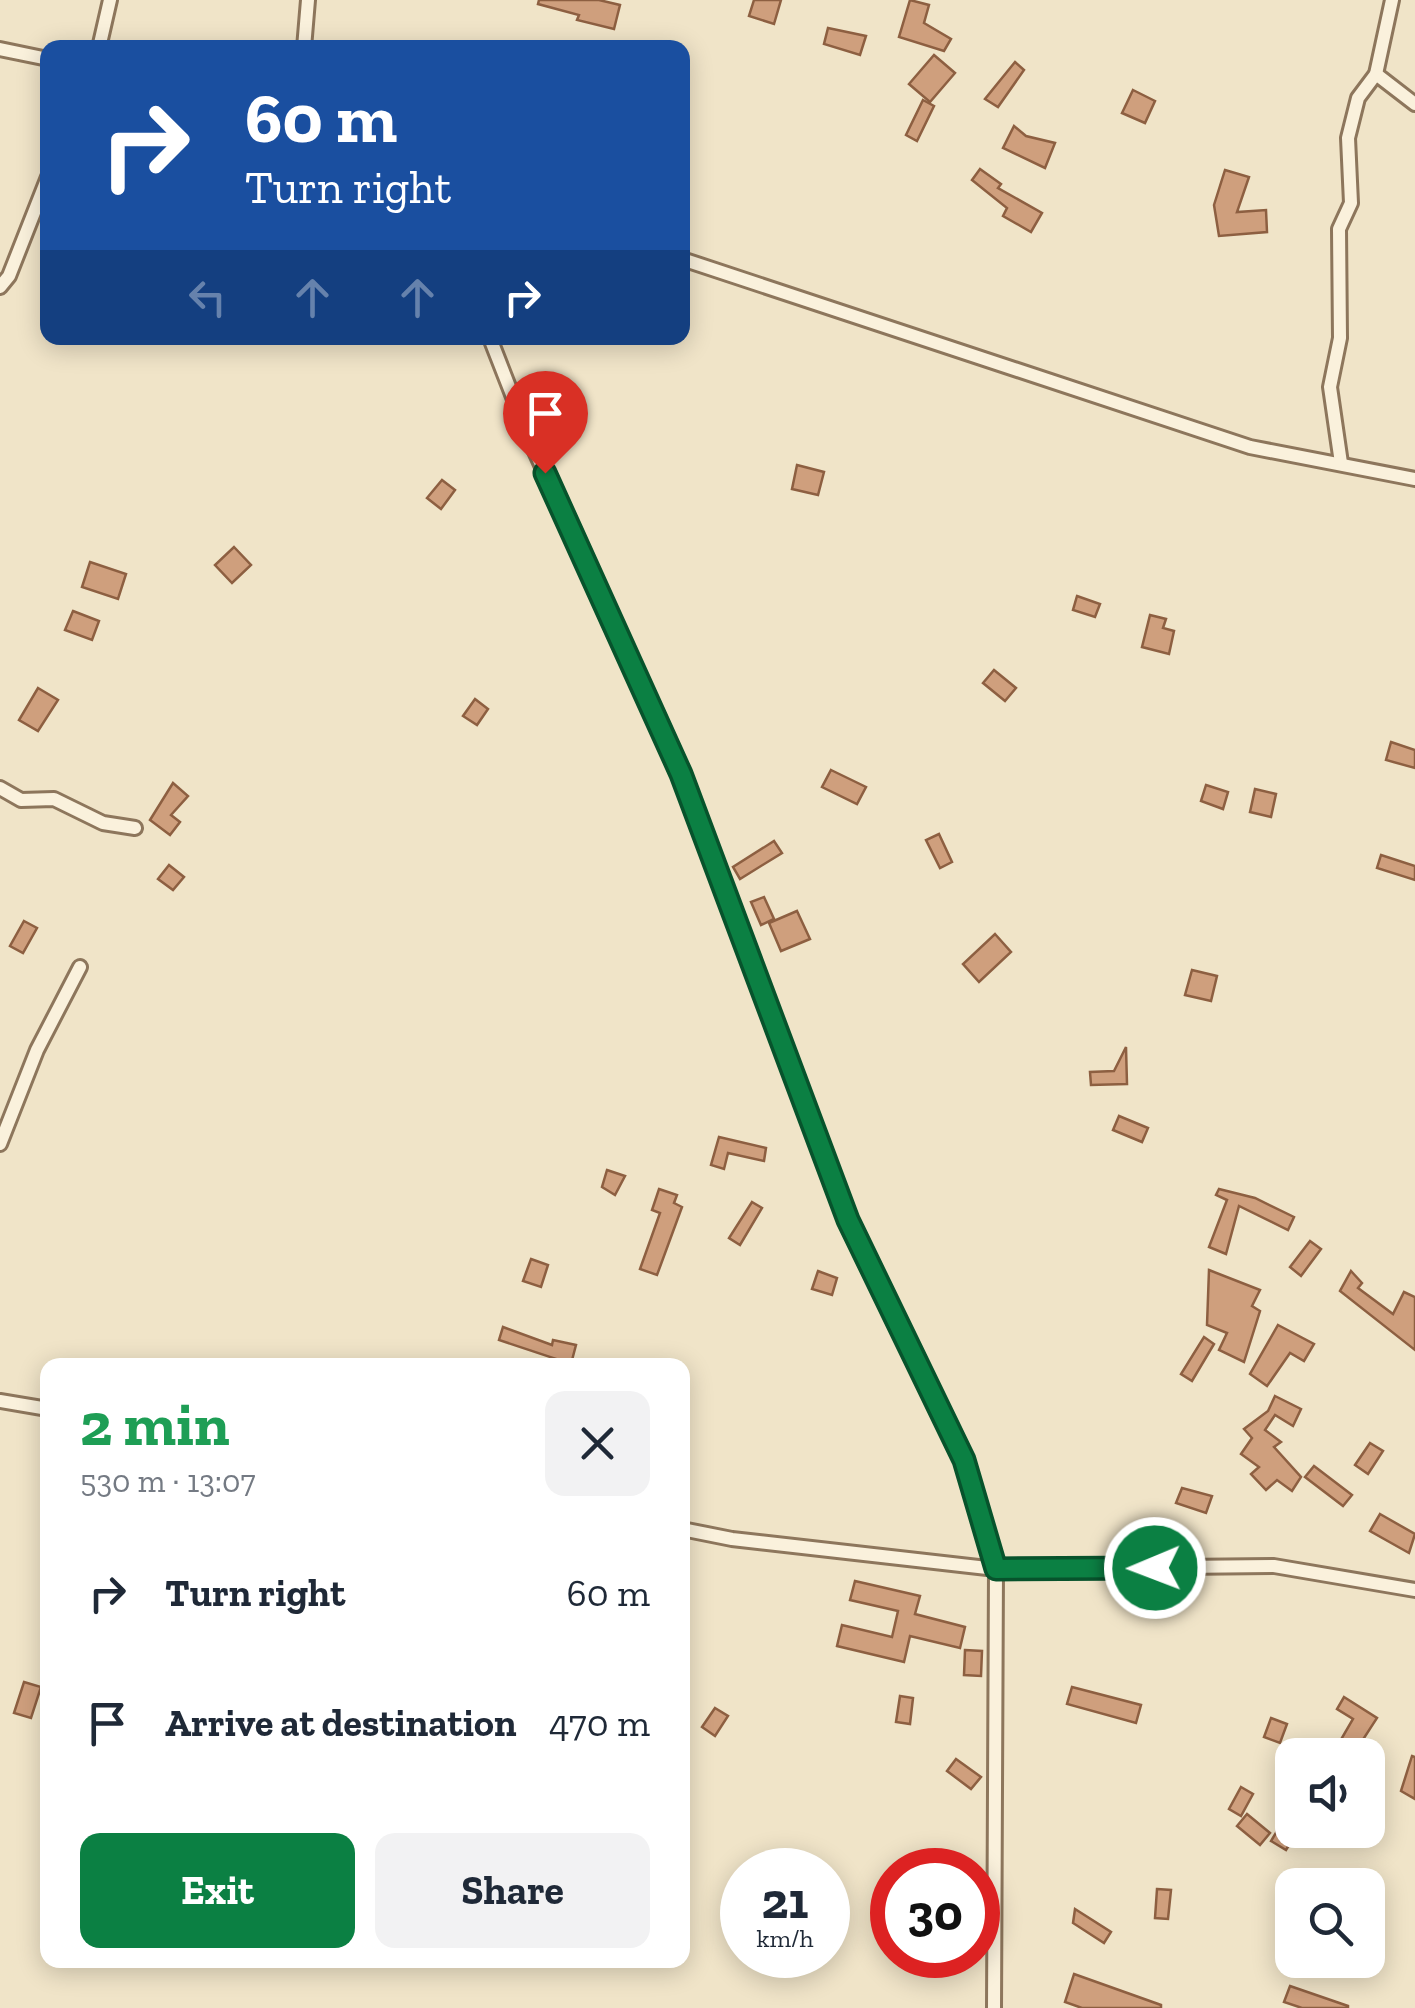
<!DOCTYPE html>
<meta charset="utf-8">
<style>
:root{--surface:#fff;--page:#f2f2f3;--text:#1f2937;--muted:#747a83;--accent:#0b8043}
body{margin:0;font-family:"Zilla Slab",serif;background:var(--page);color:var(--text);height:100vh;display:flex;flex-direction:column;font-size:38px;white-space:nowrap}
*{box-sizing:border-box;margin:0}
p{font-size:32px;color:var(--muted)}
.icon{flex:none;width:55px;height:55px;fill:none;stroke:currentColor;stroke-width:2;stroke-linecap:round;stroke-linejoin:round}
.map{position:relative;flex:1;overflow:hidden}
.side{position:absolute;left:40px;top:1358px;width:650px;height:610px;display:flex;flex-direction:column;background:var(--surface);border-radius:20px;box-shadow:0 5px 25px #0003}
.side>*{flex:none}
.guide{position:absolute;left:40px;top:40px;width:650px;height:305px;border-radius:20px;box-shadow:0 5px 25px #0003;background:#1a4fa0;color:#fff;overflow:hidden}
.buttons{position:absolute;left:1275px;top:1738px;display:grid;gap:20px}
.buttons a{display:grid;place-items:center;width:110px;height:110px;border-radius:20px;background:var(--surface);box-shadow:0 5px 25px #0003;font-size:50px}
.speed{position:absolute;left:720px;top:1848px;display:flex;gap:20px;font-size:50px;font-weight:700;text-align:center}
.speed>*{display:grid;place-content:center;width:130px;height:130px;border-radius:50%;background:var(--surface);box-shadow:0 5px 25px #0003;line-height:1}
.speed small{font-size:25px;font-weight:400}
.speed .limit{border:15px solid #d22;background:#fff;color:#111}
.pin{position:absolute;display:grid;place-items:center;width:85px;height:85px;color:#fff;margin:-102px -42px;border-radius:50% 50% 50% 0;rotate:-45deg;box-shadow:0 0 10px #0007}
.pin .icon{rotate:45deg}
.me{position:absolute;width:110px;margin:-55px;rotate:269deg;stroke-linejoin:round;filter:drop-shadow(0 0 8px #0008)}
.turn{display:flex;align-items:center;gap:35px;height:210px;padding:0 40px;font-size:45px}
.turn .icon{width:130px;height:130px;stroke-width:2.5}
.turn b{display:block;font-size:70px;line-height:85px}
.lanes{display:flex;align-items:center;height:95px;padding:0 40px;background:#0003;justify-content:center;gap:50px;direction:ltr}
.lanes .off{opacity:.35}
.round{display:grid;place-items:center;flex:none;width:105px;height:105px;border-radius:20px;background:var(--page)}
.headline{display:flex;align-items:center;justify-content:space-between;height:170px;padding:0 40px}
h1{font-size:60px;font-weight:700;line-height:75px;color:#1e9e55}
.primary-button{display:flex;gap:20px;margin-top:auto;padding:20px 40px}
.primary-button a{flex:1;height:115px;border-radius:20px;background:var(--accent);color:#fff;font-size:40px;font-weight:700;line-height:115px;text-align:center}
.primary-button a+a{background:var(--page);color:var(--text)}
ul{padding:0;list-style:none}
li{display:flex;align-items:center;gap:30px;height:130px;padding:0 40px}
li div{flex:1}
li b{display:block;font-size:38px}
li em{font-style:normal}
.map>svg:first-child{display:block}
.building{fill:#cf9f7d;stroke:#8d5f41;stroke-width:2.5}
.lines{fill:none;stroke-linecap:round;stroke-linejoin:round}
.minor-casing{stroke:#8d765c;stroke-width:18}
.minor{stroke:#faf1dc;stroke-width:12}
.route-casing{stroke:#07532c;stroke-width:25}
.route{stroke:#0b8043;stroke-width:18}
</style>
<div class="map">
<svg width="1415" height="2008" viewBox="0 0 1415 2008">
<rect width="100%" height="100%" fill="#f0e4c8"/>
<!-- building -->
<g class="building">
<polygon points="539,0 599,0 620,5 614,29 577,20 579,15 538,4"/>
<polygon points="754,0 781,0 774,24 749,16"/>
<polygon points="910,0 929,5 924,23 951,39 944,51 899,37"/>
<polygon points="828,28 866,36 860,55 824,44"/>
<polygon points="934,55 955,73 930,102 909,84"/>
<polygon points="1015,62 1024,70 998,107 985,99"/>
<polygon points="1133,90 1155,101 1145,123 1122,113"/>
<polygon points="923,100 934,106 917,141 906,135"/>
<polygon points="1014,126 1026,136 1055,143 1045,168 1003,148"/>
<polygon points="980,169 1001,184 998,188 1042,213 1031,232 1003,216 1007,208 972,180"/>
<polygon points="1225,170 1249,177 1237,212 1266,210 1267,232 1219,236 1214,205"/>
<polygon points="797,465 824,472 818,495 792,489"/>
<polygon points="442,480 455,490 441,509 427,498"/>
<polygon points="234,547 251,565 232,583 215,565"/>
<polygon points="90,562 126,574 118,599 82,587"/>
<polygon points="1077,596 1100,604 1095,617 1073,610"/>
<polygon points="73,611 99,621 92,640 65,630"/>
<polygon points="1150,615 1166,619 1163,628 1174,631 1169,654 1142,647"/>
<polygon points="994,670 1016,688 1005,701 983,683"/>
<polygon points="38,688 58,700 38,731 19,720"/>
<polygon points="475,699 488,709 477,725 463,716"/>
<polygon points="1391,742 1415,750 1415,768 1386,760"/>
<polygon points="831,770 866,787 857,804 822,787"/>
<polygon points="173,783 188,796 171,815 180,822 170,835 150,820"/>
<polygon points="1206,785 1228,792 1223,809 1201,801"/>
<polygon points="1255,789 1276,794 1271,817 1250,812"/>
<polygon points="939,834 952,862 940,868 926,840"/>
<polygon points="774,841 782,853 740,879 733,867"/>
<polygon points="1381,855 1415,866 1415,880 1377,868"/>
<polygon points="169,865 184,877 173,890 158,879"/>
<polygon points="764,897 774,919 761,925 751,902"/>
<polygon points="797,911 810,939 781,951 769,923"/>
<polygon points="24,921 37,928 23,953 10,946"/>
<polygon points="995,934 1011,952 979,982 963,964"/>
<polygon points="1192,970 1217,976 1211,1001 1185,995"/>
<polygon points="1126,1047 1127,1084 1091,1085 1090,1072 1114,1071"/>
<polygon points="1119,1116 1148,1128 1142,1142 1113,1130"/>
<polygon points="719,1137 766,1148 764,1161 728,1153 724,1169 711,1165"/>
<polygon points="607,1170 625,1176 615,1195 602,1187"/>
<polygon points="659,1189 677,1195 674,1203 682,1207 657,1275 640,1269 660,1213 652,1210"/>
<polygon points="1219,1189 1255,1198 1294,1217 1288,1230 1239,1206 1226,1254 1209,1247 1227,1200 1216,1195"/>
<polygon points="752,1202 762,1208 740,1245 729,1238"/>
<polygon points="1310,1241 1321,1249 1301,1276 1290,1267"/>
<polygon points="531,1259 548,1265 541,1287 523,1281"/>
<polygon points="1209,1270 1260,1290 1252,1306 1260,1311 1244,1362 1219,1350 1227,1333 1207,1325"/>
<polygon points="818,1271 837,1278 832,1295 812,1289"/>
<polygon points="1351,1271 1362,1283 1358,1288 1393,1314 1404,1292 1415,1297 1415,1350 1340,1291"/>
<polygon points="1278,1325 1314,1344 1304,1361 1290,1353 1267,1386 1250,1374"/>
<polygon points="503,1327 552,1345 553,1340 576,1345 571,1364 499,1340"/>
<polygon points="1204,1337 1214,1344 1192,1381 1181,1374"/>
<polygon points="1275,1396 1301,1409 1293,1426 1275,1415 1265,1430 1281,1442 1274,1447 1301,1477 1292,1491 1277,1480 1266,1490 1251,1474 1259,1467 1241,1454 1252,1438 1244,1429 1268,1411"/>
<polygon points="1370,1443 1383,1451 1368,1474 1355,1465"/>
<polygon points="1314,1466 1352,1495 1343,1506 1305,1477"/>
<polygon points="1182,1488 1212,1496 1206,1513 1176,1503"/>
<polygon points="1380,1514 1415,1534 1409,1553 1370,1531"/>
<polygon points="855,1581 920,1596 915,1614 965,1627 960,1648 910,1636 904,1662 837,1646 842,1625 892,1637 898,1611 850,1600"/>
<polygon points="965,1650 982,1651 981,1676 964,1675"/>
<polygon points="24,1682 41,1687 31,1718 14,1713"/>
<polygon points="1072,1687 1141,1705 1136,1723 1067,1704"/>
<polygon points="900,1696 913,1698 910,1724 896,1722"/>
<polygon points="1344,1697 1377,1718 1353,1755 1332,1755 1353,1719 1337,1709"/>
<polygon points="715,1708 728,1716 715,1736 702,1727"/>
<polygon points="1271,1718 1287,1724 1280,1743 1264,1737"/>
<polygon points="1412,1756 1415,1757 1415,1799 1401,1791"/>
<polygon points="956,1759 981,1777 971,1789 947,1771"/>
<polygon points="1241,1787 1253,1794 1241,1816 1229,1809"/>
<polygon points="1292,1806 1292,1830 1298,1830 1286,1850 1271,1841"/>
<polygon points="1247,1814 1270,1833 1260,1845 1237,1826"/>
<polygon points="1157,1889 1171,1890 1168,1919 1155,1918"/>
<polygon points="1075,1909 1111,1932 1104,1943 1073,1923"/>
<polygon points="1074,1974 1161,2005 1161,2008 1082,2008 1065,2002"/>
<polygon points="1290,1986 1348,2006 1348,2008 1302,2008 1284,2002"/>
</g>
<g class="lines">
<defs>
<g id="minor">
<polyline points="99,48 110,0"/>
<polyline points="304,48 308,0"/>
<polyline points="0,49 48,59"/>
<polyline points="1376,74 1415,104"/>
<polyline points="682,259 1250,447 1415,479"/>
<polyline points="0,287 9,276 48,177"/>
<polyline points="490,338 529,438 681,774 848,1220 964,1461 996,1569 994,2008"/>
<polyline points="1341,463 1330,387 1340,338 1339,229 1351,203 1348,138 1358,98 1376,74 1392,0"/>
<polyline points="0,788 21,800 54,799 103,823 135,828"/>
<polyline points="0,1144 37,1050 80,967"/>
<polyline points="0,1401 48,1409"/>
<polyline points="682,1529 732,1539 996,1569 1274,1566 1415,1590"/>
</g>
</defs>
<!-- minor casing -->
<use href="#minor" class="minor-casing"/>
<!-- minor -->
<use href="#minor" class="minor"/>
</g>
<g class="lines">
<defs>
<polyline id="route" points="545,473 681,774 848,1220 964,1460 996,1569 1155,1568"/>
</defs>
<!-- route casing -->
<use href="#route" class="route-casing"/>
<!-- route -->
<use href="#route" class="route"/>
</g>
</svg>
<div class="buttons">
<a><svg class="icon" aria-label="sound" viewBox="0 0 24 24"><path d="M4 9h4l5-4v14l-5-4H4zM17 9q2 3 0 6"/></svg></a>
<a><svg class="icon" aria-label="search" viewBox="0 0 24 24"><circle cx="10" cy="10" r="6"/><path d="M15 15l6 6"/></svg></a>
</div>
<div class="speed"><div>21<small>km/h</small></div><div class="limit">30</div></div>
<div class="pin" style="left:545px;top:473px;background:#d93025"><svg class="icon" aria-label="arrive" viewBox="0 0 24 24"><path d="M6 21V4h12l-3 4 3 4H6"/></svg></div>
<svg class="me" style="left:1155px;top:1568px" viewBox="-20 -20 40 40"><circle r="17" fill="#0b8043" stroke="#fff" stroke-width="3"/><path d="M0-11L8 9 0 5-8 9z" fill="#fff"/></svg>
<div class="guide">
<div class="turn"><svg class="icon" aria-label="right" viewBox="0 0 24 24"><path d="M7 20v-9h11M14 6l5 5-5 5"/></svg><div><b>60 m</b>Turn right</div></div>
<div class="lanes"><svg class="icon off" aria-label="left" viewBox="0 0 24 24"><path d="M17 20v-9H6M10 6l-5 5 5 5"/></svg><svg class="icon off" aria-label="ahead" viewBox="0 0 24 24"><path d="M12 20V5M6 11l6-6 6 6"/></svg><svg class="icon off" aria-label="ahead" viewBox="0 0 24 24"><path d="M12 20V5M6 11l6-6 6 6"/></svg><svg class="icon" aria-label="right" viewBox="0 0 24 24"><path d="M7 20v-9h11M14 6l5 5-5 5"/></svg></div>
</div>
<section class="side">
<div class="headline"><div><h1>2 min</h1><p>530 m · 13:07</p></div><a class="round"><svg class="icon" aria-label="close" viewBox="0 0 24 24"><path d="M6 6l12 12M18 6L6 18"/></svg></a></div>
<ul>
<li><svg class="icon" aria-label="right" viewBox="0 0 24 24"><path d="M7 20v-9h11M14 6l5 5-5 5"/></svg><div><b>Turn right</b></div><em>60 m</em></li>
<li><svg class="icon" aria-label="arrive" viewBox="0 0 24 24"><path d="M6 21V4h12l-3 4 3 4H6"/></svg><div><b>Arrive at destination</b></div><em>470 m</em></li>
</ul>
<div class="primary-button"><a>Exit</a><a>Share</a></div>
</section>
</div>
